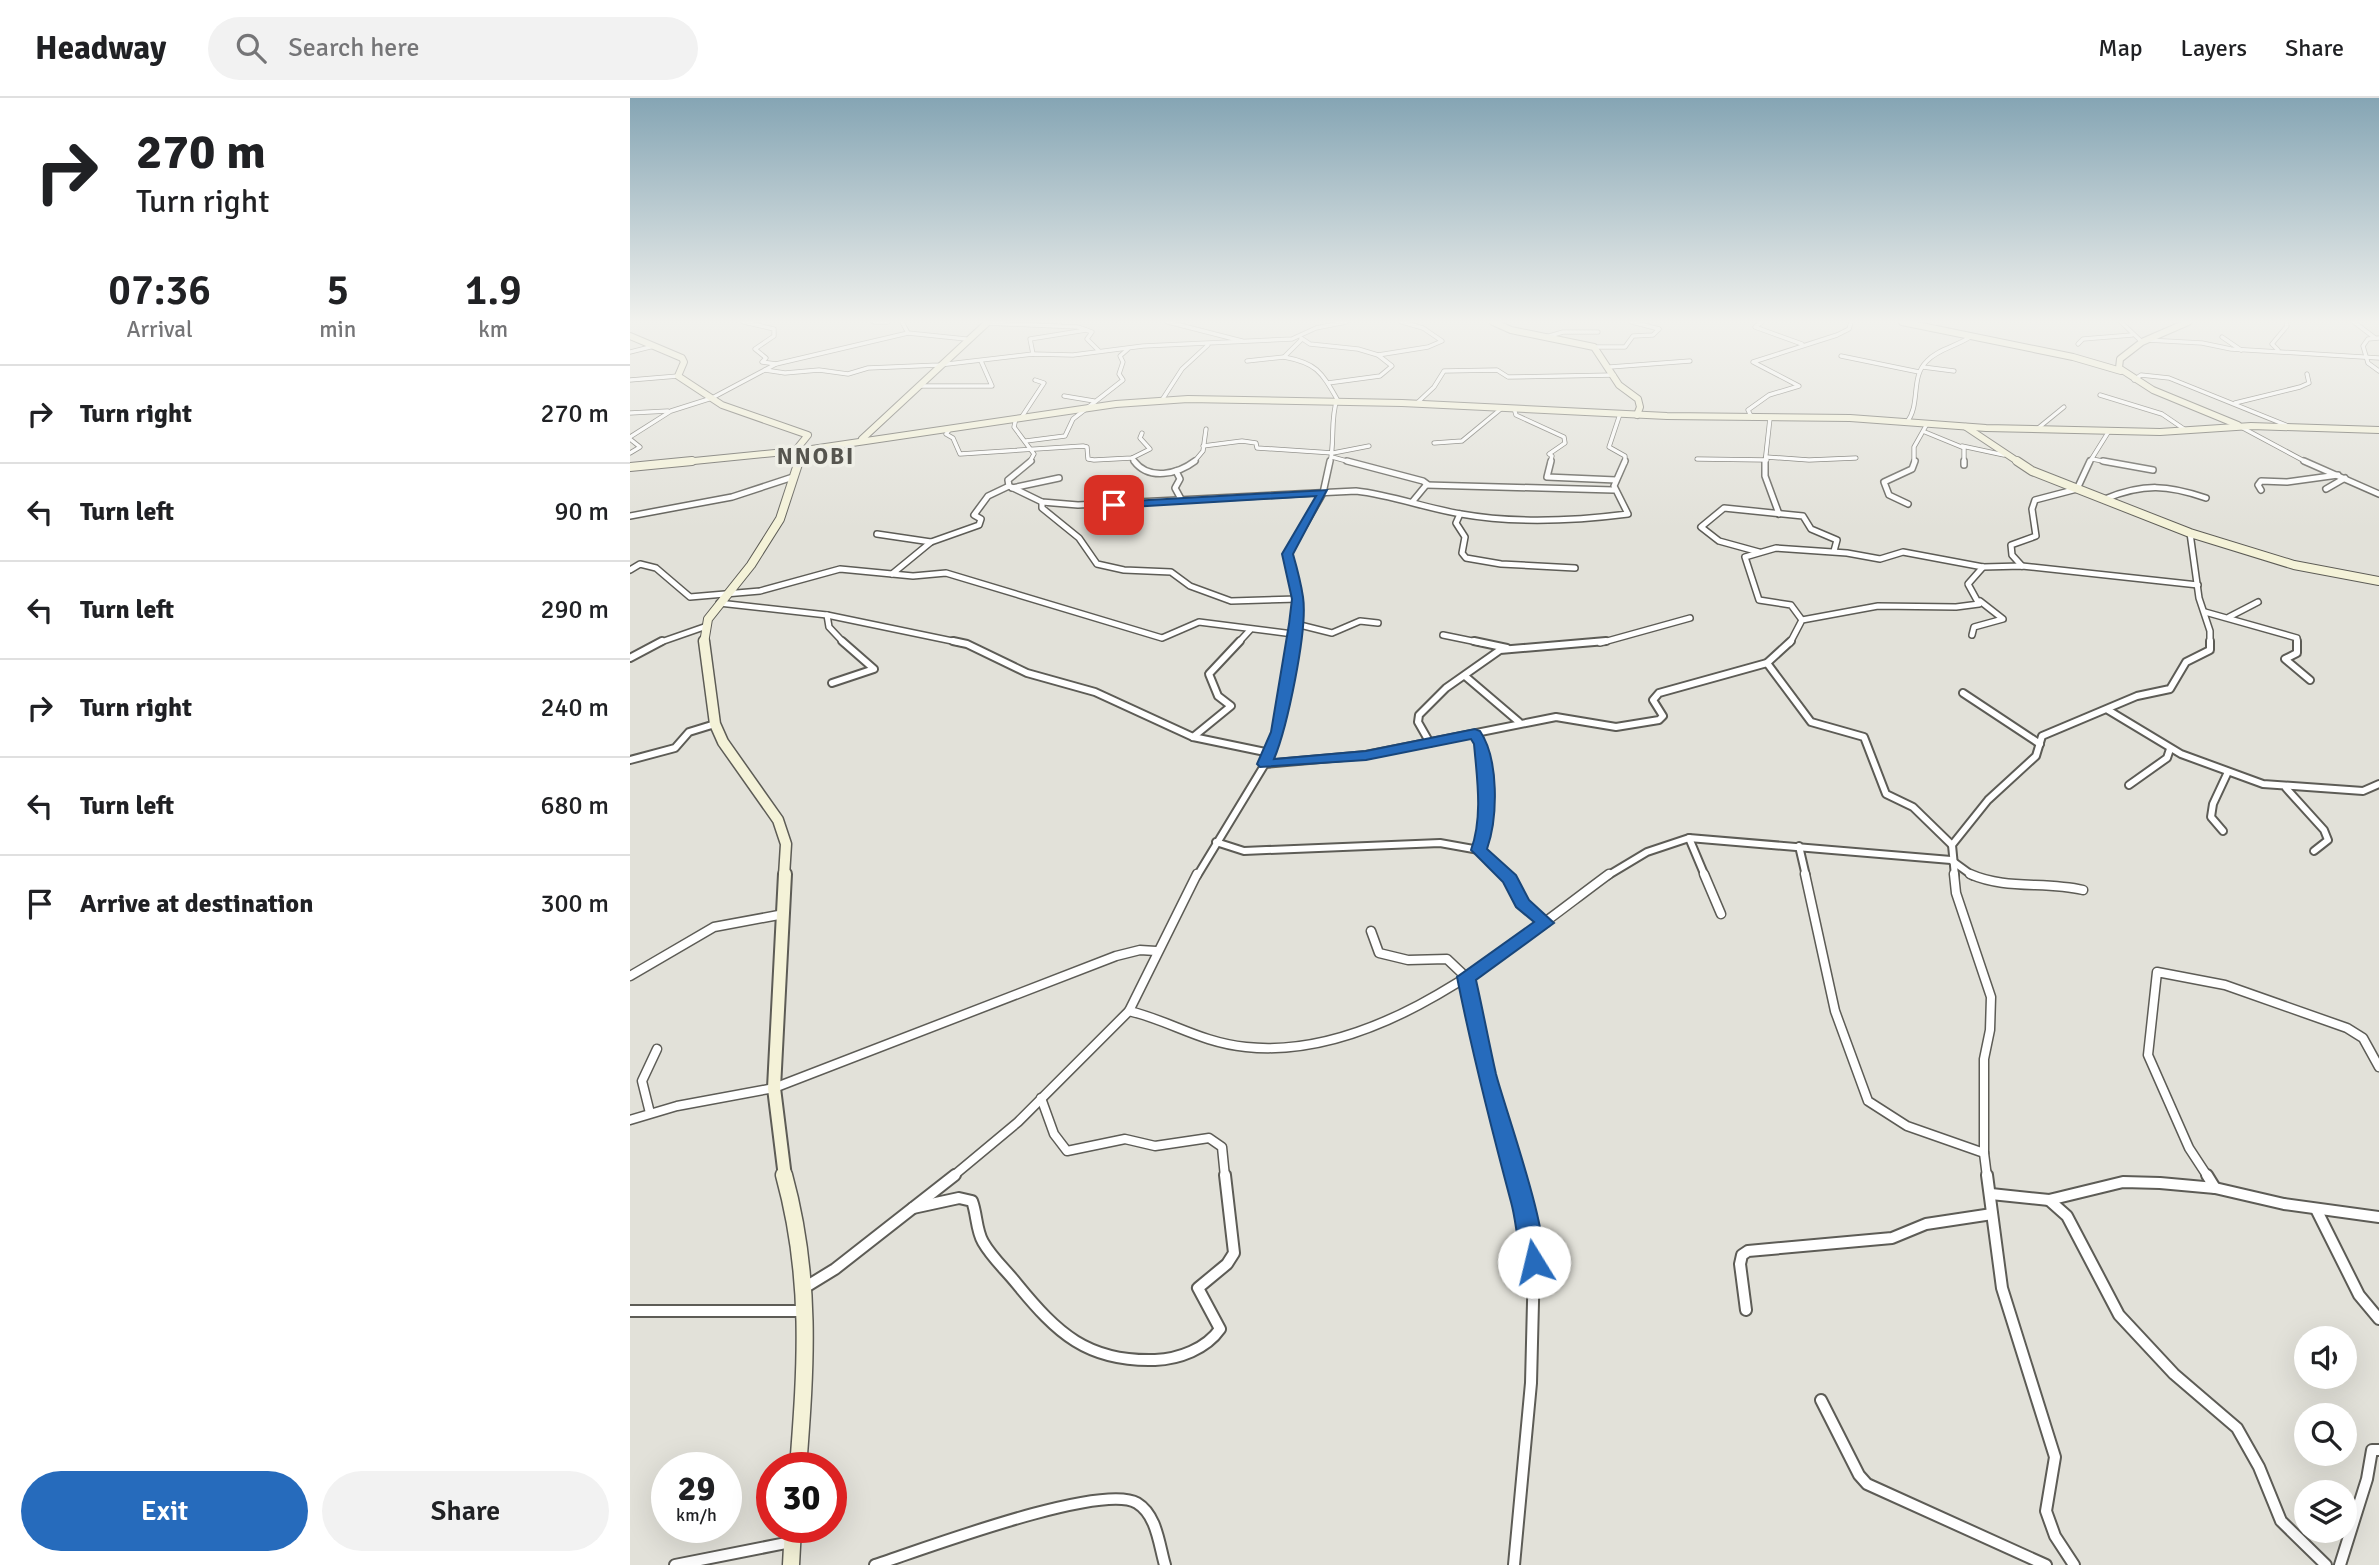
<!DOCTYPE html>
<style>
:root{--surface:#fff;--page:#f2f2f2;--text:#202124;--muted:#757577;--line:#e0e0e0;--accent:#266bbc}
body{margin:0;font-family:Signika,sans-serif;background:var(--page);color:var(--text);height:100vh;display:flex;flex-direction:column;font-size:26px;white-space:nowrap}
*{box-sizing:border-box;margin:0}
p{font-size:23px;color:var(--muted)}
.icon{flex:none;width:38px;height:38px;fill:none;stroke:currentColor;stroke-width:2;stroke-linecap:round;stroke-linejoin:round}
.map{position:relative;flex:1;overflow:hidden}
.side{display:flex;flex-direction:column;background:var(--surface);width:630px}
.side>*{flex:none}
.top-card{background:#fff;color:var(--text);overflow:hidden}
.controls{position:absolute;left:1664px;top:1228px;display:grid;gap:14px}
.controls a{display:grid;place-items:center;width:63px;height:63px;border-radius:50%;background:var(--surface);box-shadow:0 7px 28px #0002;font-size:35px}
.speed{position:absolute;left:21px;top:1354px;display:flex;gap:14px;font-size:35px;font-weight:700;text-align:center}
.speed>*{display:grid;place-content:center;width:91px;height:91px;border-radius:50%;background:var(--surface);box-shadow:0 7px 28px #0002;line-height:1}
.speed small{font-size:18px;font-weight:400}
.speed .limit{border:10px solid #d22;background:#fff;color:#111}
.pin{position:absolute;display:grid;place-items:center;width:60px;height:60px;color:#fff;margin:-30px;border-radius:14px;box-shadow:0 4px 10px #0006}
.me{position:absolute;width:77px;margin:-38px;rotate:351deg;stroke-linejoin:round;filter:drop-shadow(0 0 5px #0008)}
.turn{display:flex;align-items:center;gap:24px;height:147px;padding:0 21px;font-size:32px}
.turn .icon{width:91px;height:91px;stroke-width:2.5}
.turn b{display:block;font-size:49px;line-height:60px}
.eta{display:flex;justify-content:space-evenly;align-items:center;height:119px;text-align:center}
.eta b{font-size:42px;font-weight:600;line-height:49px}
.action{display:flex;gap:14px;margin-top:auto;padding:14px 21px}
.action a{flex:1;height:80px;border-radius:42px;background:var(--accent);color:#fff;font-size:28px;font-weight:600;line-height:80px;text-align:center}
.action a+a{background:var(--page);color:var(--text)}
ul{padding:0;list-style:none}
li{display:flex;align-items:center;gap:21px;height:98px;padding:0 21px;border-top:2px solid var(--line)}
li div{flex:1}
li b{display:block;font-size:26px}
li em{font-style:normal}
header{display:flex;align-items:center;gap:42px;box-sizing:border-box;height:98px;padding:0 35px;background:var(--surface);border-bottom:2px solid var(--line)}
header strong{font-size:33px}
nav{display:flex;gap:38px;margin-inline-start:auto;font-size:24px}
.search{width:490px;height:63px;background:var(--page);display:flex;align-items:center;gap:18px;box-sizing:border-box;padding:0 24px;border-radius:38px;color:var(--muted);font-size:26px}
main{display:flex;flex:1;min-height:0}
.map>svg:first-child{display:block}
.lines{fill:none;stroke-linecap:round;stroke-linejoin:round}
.street-far4-casing{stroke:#5d5c56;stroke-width:5}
.street-far3-casing{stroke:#5d5c56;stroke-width:8}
.street-far2-casing{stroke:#5d5c56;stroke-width:10}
.street-far1-casing{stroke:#5d5c56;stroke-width:11}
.street-casing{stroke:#5d5c56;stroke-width:14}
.secondary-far4-casing{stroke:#5d5c56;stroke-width:8}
.secondary-far3-casing{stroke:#5d5c56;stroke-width:10}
.secondary-far2-casing{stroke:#5d5c56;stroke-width:13}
.secondary-far1-casing{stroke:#5d5c56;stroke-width:16}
.secondary-casing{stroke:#5d5c56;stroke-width:19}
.street-far4{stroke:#fff;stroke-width:3.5}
.street-far3{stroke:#fff;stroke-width:5}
.street-far2{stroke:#fff;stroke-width:6}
.street-far1{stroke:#fff;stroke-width:8}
.street{stroke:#fff;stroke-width:10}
.secondary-far4{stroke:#f4f2d8;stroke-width:6}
.secondary-far3{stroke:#f4f2d8;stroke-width:8}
.secondary-far2{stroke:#f4f2d8;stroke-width:10}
.secondary-far1{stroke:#f4f2d8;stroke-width:12}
.secondary{stroke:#f4f2d8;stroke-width:16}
.route{fill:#266bbc;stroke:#19467a;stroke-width:2}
.labels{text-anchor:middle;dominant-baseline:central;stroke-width:7;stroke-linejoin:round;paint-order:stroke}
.far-district-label{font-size:23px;font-weight:bold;letter-spacing:2px;fill:#56554f;stroke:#efefe7}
</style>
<header>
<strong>Headway</strong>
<div class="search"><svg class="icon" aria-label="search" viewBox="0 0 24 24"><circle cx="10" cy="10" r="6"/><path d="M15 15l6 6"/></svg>Search here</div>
<nav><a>Map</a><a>Layers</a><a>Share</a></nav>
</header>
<main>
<section class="side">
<div class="top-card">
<div class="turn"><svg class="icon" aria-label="right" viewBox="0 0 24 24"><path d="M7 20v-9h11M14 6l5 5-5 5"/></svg><div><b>270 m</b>Turn right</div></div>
</div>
<div class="eta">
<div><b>07:36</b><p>Arrival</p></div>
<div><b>5</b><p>min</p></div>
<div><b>1.9</b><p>km</p></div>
</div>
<ul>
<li><svg class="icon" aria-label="right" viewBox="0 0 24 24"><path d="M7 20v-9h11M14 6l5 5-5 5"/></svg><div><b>Turn right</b></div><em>270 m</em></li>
<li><svg class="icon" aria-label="left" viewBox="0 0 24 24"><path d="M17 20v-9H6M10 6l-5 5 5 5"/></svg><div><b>Turn left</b></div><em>90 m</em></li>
<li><svg class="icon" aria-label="left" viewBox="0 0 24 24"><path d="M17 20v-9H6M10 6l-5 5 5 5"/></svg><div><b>Turn left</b></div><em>290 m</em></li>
<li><svg class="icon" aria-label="right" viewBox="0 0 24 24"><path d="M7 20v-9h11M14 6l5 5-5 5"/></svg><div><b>Turn right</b></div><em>240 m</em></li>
<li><svg class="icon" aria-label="left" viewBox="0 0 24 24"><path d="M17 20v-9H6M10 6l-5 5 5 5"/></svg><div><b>Turn left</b></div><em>680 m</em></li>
<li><svg class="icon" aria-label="arrive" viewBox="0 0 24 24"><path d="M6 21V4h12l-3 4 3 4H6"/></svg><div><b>Arrive at destination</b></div><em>300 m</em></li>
</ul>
<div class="action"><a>Exit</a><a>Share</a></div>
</section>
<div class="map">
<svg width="1749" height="1467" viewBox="0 0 1749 1467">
<rect width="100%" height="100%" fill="#e2e1d9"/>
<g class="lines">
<defs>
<g id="street-far4">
<polyline points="114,224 144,231 144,238 125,251 136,260 132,264 146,266"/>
<polyline points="244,224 258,224"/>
<polyline points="272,224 278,235 336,241"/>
<polyline points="538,224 612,243"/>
<polyline points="1002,224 1029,231"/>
<polyline points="1132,224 1125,229 1172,246"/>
<polyline points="1491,224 1512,244"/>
<polyline points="1724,224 1745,240"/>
<polyline points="356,225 448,229 462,234 457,241 469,253"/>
<polyline points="916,239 933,234 968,234"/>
<polyline points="1592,239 1611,252"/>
<polyline points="671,240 680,246 728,251 748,257 798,249 812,243 793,230 772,224"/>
<polyline points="1749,240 1738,241 1733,248 1738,265 1749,273"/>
<path d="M671,242l-17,17c32,6 37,14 53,42 -7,21 -2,42 -7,64"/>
<polyline points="1517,242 1572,245 1601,251 1749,260"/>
<polyline points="1448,246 1453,241 1502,237"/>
<polyline points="964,249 995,249 1003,238 1023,237 1029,231"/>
<polyline points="1648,252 1642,246 1657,228 1656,224"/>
<polyline points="0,254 24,248"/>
<polyline points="403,256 400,241 456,232"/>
<polyline points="1211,258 1289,274"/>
<polyline points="617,263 654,259"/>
<polyline points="980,269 1060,263"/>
<polyline points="1293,269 1324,273"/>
<polyline points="135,272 155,275 189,272 218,276 238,270 309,267 403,256 443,257 513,248 662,241 686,230 716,224"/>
<polyline points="0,282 48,278"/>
<polyline points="1504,282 1511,277 1539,280 1663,330"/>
<polyline points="698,285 750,278 762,268 748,257"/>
<polyline points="290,288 362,288 351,263"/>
<polyline points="1470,297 1532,316 1557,333"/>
<polyline points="434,298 464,303"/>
<polyline points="532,302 552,271 578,247"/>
<polyline points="787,305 804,289 814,273 867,272 878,279 984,277"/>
<polyline points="1605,305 1670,289 1679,285 1677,276"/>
<polyline points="884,310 886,317 934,339 935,345 919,356 922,358 920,365"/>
<polyline points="0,315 38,313"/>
<polyline points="990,316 979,349 995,358 995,365"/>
<polyline points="386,320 384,329 404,356 399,365"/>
<polyline points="391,320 414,285 405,282"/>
<polyline points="1122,320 1118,312 1139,297 1169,288 1123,264 1207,237 1219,231 1221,224"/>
<path d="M1277,324c14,-18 3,-45 20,-61 11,-12 30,-15 43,-24"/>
<polyline points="1611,329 1678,365"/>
<polyline points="321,330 316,336 323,340 330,356 453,348 457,349 458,361 464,362 502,360 520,351 510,340 512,335"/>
<polyline points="1407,331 1434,309"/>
<polyline points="1295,334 1334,350 1334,365"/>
<polyline points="0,339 41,313 82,300 146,266 278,235"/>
<polyline points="0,341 10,349 0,355"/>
<polyline points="396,343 435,338 443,321 493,282 489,276 493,264 490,258 498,251"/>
<polyline points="804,345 832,343 872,310"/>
<polyline points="573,348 612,343 626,345 627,350 703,355 739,348"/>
<polyline points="1332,348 1374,357"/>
<polyline points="702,359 724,365"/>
<polyline points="1136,359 1179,362 1226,360"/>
<polyline points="502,360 506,365"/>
<polyline points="1067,361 1137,362"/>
<polyline points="1462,361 1483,365"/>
<polyline points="563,365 573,353 576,331"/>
<polyline points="1135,365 1140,320"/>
<polyline points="1284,365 1284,349 1297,326"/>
<polyline points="1459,365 1479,333"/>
</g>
<g id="street-far3">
<path d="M401,363l-23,19 1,6 33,16 36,3 278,-14c36,4 69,17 105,23 56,10 112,7 167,0l-14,-28 11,-25"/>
<path d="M504,363c15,20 44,13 61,0"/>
<polyline points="717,363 793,383 797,386 783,403"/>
<polyline points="921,363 917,379 986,382"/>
<polyline points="1135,363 1135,378 1149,416"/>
<polyline points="1334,363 1334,367"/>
<polyline points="1473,363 1523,372"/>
<polyline points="1674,363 1749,396"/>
<polyline points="546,373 550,381 545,390 551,401"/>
<polyline points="796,387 984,392"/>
<polyline points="382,390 429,380"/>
<polyline points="1696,391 1715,380"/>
<polyline points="1631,392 1628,387 1631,383 1657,384 1708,377"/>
<path d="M1475,401c39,-16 63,-14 101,-1"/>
<polyline points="412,404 412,410 449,440 467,466 494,472 541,474 560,488 601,503 668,501"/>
<polyline points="1278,406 1259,397 1254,384 1282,371 1285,363"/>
<polyline points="830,416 826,425 835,439 832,455 836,460 871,466 945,470"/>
<polyline points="0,418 102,399 163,379"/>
<polyline points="1560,435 1569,500 1580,533 1580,545"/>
<polyline points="247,436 301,444"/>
<polyline points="1129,454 1089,443 1071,429 1094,410 1173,418 1181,431 1207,442 1204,453"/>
<polyline points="1392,468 1382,457 1381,447 1406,438 1402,411 1405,402 1447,391 1460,363"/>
<polyline points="0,472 10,466 26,470 60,499 130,493 210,471 283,478 316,475 532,540 569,524 663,536"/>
<polyline points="262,476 301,444 349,427 351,421 344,417 358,398 379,388"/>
<polyline points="89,505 197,517 332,545"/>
<polyline points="1575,514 1667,540 1667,545"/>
<polyline points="197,517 199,529 214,545"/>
<polyline points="1599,519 1628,504"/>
<polyline points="1172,522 1161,507 1129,502 1115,459 1146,450 1217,455 1250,461 1273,454 1353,469 1392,468 1568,487"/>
<polyline points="666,526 702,535 730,523 748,525"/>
<polyline points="813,537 852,545"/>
<polyline points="1342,537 1344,529 1373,521 1350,503"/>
<polyline points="28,545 74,529"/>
<polyline points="608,545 620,532"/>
<polyline points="661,545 668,501 658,456 693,395 700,363"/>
<polyline points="970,545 1060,520"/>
<polyline points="1160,545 1172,522 1248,508 1326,509 1349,506 1338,486 1353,469"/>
</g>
<g id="street-far2">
<polyline points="323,543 337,546 397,575 465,594 563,639 640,655"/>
<polyline points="844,543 877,550"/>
<polyline points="1667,543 1667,555 1655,561 1680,582"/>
<polyline points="0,560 32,543"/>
<polyline points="1137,565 1181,624 1234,639 1256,696 1283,709 1322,747"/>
<polyline points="835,578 889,624"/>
<polyline points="202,585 244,571 212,543"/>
<polyline points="1333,595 1410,646"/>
<polyline points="1478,612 1551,656 1633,686 1733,693 1749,686"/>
<path d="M845,636c15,34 17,81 4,116l28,26"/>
<polyline points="563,639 601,608 588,598 579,576 610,543"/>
<polyline points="800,645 788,624 789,617 816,590 870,552 976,543"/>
<polyline points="0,662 45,650 59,634 85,626"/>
<polyline points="635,666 736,657 926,619 986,629 1029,622 1033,618 1023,602 1029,595 1137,565 1161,543"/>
<polyline points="1499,687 1537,660 1540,651"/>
<polyline points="1656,690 1694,732 1698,742 1684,753"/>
<polyline points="1593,733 1581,719 1583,706 1597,676"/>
<polyline points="1059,740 1075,778"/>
<polyline points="586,744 614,753 810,745 849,752"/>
<polyline points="1169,748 1176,778"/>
<polyline points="567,778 635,666 648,634 662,543"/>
<polyline points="977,778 1017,754 1059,740 1321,762 1343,778"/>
<polyline points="1325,778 1322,747 1358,702 1406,658 1412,638 1507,598 1540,591 1556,564 1580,552 1580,543"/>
</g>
<g id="street-far1">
<polyline points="875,776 892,805 916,825"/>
<polyline points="1074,776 1091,816"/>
<polyline points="1175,776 1205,913 1238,1003 1277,1028 1354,1055"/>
<polyline points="1324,776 1326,795 1361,899 1360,932 1354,961 1354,1055 1357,1079"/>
<path d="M1340,776c36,16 75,7 113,16"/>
<polyline points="741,833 749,855 778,862 817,861 836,879 857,976 885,1079"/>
<polyline points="0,878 84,829 154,816"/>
<path d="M499,913c42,10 70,31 117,36 133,14 264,-100 363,-173"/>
<polyline points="411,1000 424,1036 437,1053 495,1041 525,1048 579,1040 592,1049 595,1079"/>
<polyline points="20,1015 12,983 27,951"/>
<polyline points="0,1022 47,1008 144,990 486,858 510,852 526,853"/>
<polyline points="322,1079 388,1024 499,913 567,776"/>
<polyline points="1578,1079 1559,1050 1518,957 1527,874 1595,887 1717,930 1733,940 1749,969"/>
</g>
<g id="street">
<polyline points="1357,1077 1372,1190 1425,1359 1416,1413 1425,1438 1444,1467"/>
<polyline points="1577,1077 1585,1090"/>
<polyline points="1361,1096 1419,1102 1493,1084 1530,1085 1585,1090 1654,1106 1749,1119"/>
<polyline points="1419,1102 1437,1118 1489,1217 1544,1276 1607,1330 1629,1369 1651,1423 1696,1467"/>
<path d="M283,1110l46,-10 13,3c5,13 4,29 11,41 9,16 23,28 34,42 40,49 70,78 138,76 24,-1 51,-11 65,-31l-22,-41 29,-24 7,-11 -9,-78"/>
<polyline points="1686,1111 1729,1197 1749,1221"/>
<polyline points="174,1190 205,1171 325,1077"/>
<polyline points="1116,1212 1110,1166 1112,1157 1118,1153 1262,1140 1296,1126 1362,1116"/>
<polyline points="0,1213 174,1213"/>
<polyline points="1191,1302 1229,1377 1237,1386 1416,1467"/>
<polyline points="45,1467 161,1444"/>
<path d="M245,1467c46,-15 226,-83 262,-62 20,12 22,42 28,62"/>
<polyline points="884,1467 901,1285 904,1164 901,1135 885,1077"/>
<polyline points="1710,1467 1737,1381 1742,1352 1749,1352"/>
</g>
<g id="secondary-far4">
<polyline points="863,224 881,232 964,249 989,287 1008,301 1010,309 1007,317"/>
<polyline points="1272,224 1443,259 1491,273"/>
<polyline points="1558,224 1512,244 1490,261 1489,270 1523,292 1608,327"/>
<polyline points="0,238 52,260 54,264 48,278 92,307 178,337 165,353"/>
<polyline points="1336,329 1390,365"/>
<polyline points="232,341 358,224"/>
<polyline points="44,365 175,352 486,306 558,301 772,305 1037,318 1220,320 1356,330 1530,334 1621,328 1749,332"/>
<polyline points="168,365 175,352"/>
</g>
<g id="secondary-far3">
<polyline points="1387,363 1402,373 1560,435 1664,467 1749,483"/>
<polyline points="0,369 62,363"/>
<polyline points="74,545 78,521 121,467 150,421 169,363"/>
</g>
<polyline id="secondary-far2" points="74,543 85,626 93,644 148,722 156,746 154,778"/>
<polyline id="secondary-far1" points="155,776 144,990 155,1079"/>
<g id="secondary">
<path d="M154,1077c28,102 22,190 14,293"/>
<polyline points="161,1467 163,1430"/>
</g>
</defs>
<!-- street-far4 casing -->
<use href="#street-far4" class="street-far4-casing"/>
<!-- street-far3 casing -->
<use href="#street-far3" class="street-far3-casing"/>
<!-- street-far2 casing -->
<use href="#street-far2" class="street-far2-casing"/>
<!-- street-far1 casing -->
<use href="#street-far1" class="street-far1-casing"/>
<!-- street casing -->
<use href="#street" class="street-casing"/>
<!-- secondary-far4 casing -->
<use href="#secondary-far4" class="secondary-far4-casing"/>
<!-- secondary-far3 casing -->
<use href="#secondary-far3" class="secondary-far3-casing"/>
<!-- secondary-far2 casing -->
<use href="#secondary-far2" class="secondary-far2-casing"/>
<!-- secondary-far1 casing -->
<use href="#secondary-far1" class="secondary-far1-casing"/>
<!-- secondary casing -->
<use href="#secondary" class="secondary-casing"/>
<!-- street-far4 -->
<use href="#street-far4" class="street-far4"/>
<!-- street-far3 -->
<use href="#street-far3" class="street-far3"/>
<!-- street-far2 -->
<use href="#street-far2" class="street-far2"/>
<!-- street-far1 -->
<use href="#street-far1" class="street-far1"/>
<!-- street -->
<use href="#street" class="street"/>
<!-- secondary-far4 -->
<use href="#secondary-far4" class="secondary-far4"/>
<!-- secondary-far3 -->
<use href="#secondary-far3" class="secondary-far3"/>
<!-- secondary-far2 -->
<use href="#secondary-far2" class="secondary-far2"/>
<!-- secondary-far1 -->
<use href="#secondary-far1" class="secondary-far1"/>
<!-- secondary -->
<use href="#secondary" class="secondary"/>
</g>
<!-- sky -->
<linearGradient id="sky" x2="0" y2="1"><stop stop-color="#85a5b4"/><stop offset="0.52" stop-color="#f2f2ee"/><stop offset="1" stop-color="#f2f2ee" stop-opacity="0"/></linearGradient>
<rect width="1749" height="430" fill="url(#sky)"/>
<!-- route -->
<path class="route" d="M697,392l-34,64c4,14 8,29 10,43 5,33 -16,131 -29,162l92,-8 109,-22 5,2c19,28 18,86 7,118l29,26 13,25 25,23 -78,57c7,31 13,63 20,94 9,35 58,170 46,196l-8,3 -8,-3c-9,-20 -9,-47 -15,-68 -20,-75 -39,-149 -54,-225l77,-55 -18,-15 -13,-25 -32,-32c12,-33 6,-72 3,-106l-3,-5 -105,21 -106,7 -3,-3 14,-32 18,-108 3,-25 -10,-45 34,-58 -202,12 -6,-3 6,-3z"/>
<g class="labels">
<!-- far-district labels -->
<g class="far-district-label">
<text x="186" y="358">NNOBI</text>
</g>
</g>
</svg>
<div class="controls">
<a><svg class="icon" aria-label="sound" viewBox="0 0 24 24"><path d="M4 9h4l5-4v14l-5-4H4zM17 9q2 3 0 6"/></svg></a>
<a><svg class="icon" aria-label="search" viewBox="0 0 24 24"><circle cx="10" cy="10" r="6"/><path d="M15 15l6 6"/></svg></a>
<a><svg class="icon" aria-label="layers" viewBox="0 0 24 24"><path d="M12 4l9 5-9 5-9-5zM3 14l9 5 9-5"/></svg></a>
</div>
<div class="speed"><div>29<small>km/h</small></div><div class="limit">30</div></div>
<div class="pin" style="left:484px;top:407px;background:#d93025"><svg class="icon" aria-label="arrive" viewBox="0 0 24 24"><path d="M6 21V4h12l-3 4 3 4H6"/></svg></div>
<svg class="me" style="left:904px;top:1164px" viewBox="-20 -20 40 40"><circle r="19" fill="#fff"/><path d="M0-13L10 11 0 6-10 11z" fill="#266bbc"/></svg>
</div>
</main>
